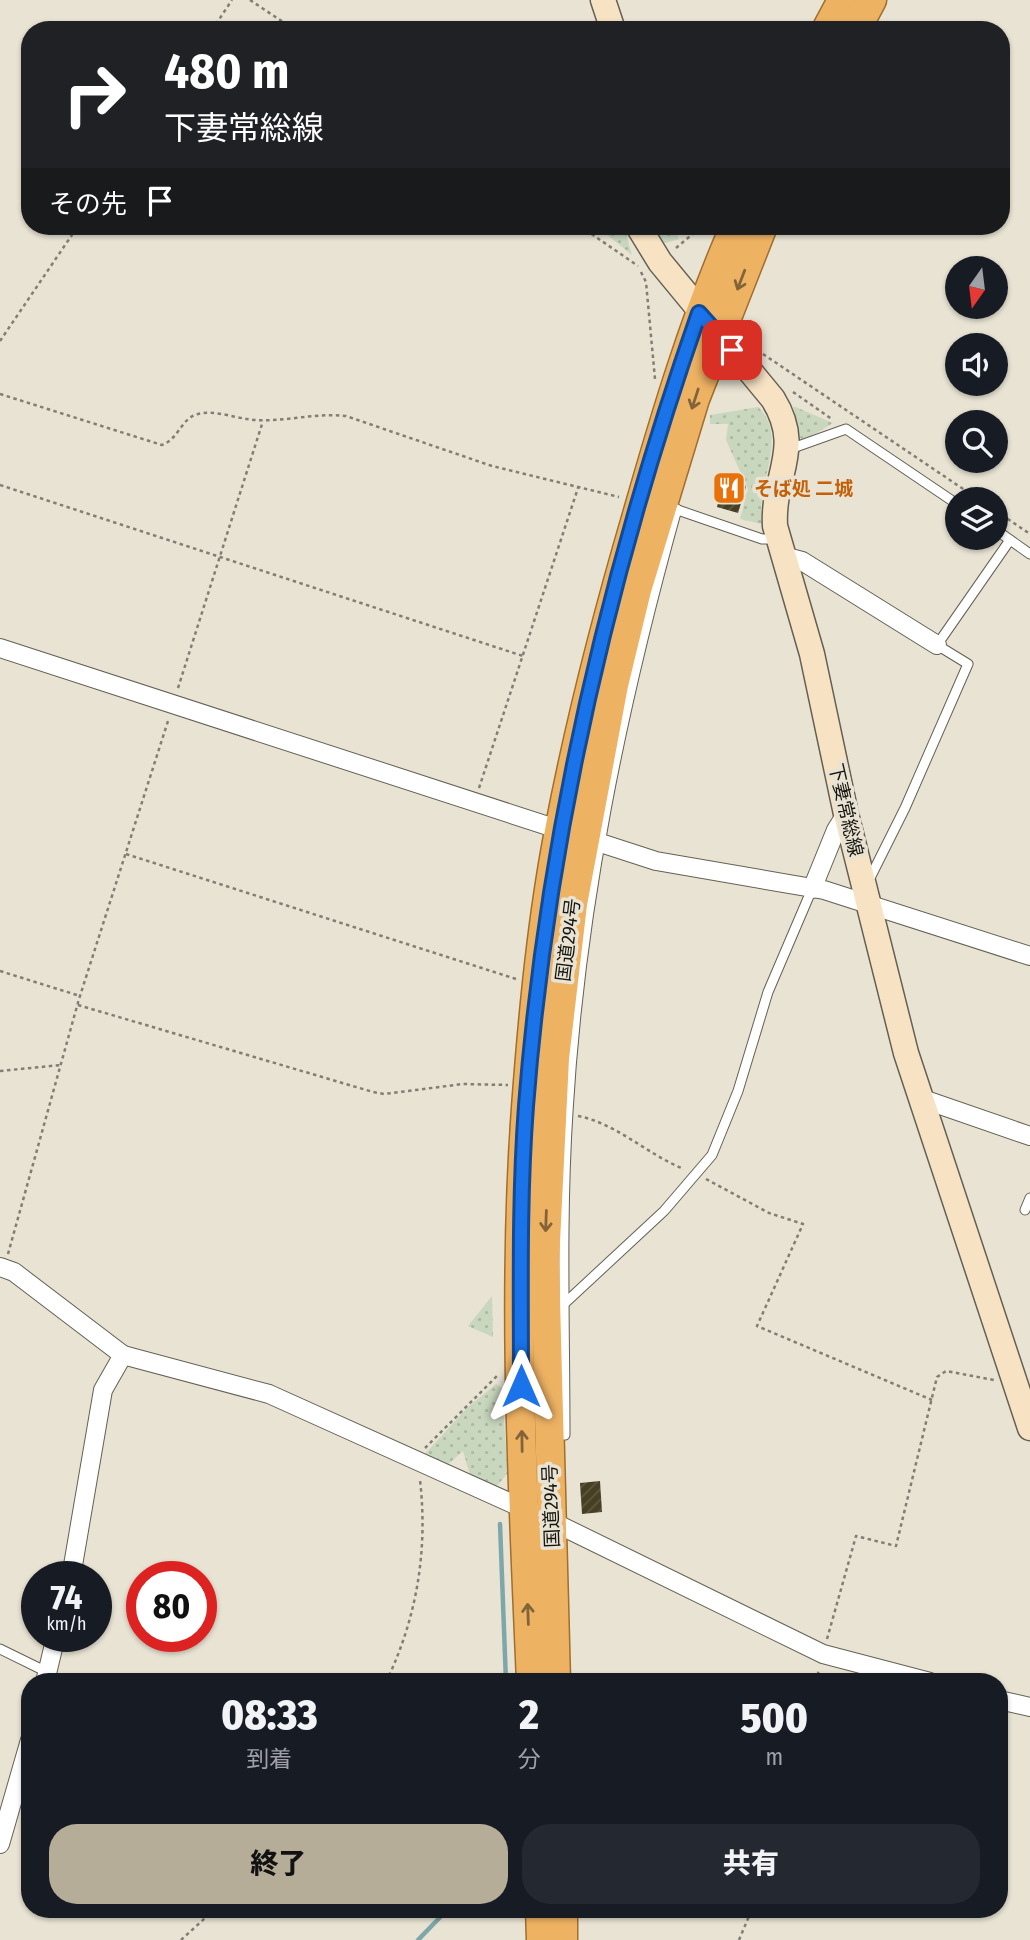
<!DOCTYPE html>
<html lang="ja">
<meta charset="utf-8">
<style>
:root{--surface:#171b24;--page:#242831;--text:#f1f3f6;--muted:#9ea1a6;--accent:#b6ad99}
body{margin:0;font-family:"Fira Sans Condensed","Noto Sans JP",sans-serif;background:var(--page);color:var(--text);height:100vh;display:flex;flex-direction:column;font-size:26px;white-space:nowrap}
*{box-sizing:border-box;margin:0}
p{font-size:23px;color:var(--muted)}
.icon{flex:none;width:38px;height:38px;fill:none;stroke:currentColor;stroke-width:2;stroke-linecap:round;stroke-linejoin:round}
.map{position:relative;flex:1;overflow:hidden}
.sheet{position:absolute;left:21px;top:1673px;width:987px;height:245px;display:flex;flex-direction:column;background:var(--surface);border-radius:28px;box-shadow:0 2px 5px #0004}
.sheet>*{flex:none}
.top-card{position:absolute;left:21px;top:21px;width:989px;height:214px;border-radius:28px;box-shadow:0 2px 5px #0004;background:#202124;color:#fff;overflow:hidden}
.needle{width:46px;rotate:194deg}
.buttons{position:absolute;left:945px;top:256px;display:grid;gap:14px}
.buttons a{display:grid;place-items:center;width:63px;height:63px;border-radius:50%;background:var(--surface);box-shadow:0 2px 5px #0004;font-size:35px}
.speed{position:absolute;left:21px;top:1561px;display:flex;gap:14px;font-size:35px;font-weight:700;text-align:center}
.speed>*{display:grid;place-content:center;width:91px;height:91px;border-radius:50%;background:var(--surface);box-shadow:0 2px 5px #0004;line-height:1}
.speed small{font-size:18px;font-weight:400}
.speed .limit{border:10px solid #d22;background:#fff;color:#111}
.pin{position:absolute;display:grid;place-items:center;width:60px;height:60px;color:#fff;margin:-30px;border-radius:14px;box-shadow:0 4px 10px #0006}
.me{position:absolute;width:77px;margin:-38px;rotate:0deg;stroke-linejoin:round;filter:drop-shadow(0 0 5px #0008)}
.turn{display:flex;align-items:center;gap:24px;height:147px;padding:0 28px;font-size:32px}
.turn .icon{width:91px;height:91px;stroke-width:2.5}
.turn b{display:block;font-size:49px;line-height:60px}
.then{display:flex;align-items:center;height:66px;padding:0 28px;background:#0003;gap:14px;font-size:26px}
.eta{display:flex;justify-content:space-evenly;align-items:center;height:119px;text-align:center}
.eta b{font-size:42px;font-weight:800;line-height:49px}
.button{display:flex;gap:14px;margin-top:auto;padding:14px 28px}
.button a{flex:1;height:80px;border-radius:28px;background:var(--accent);color:#111;font-size:28px;font-weight:800;line-height:80px;text-align:center}
.button a+a{background:var(--page);color:var(--text)}
.map>svg:first-child{display:block}
.grass{fill:url(#grass-dots)}
.lines{fill:none;stroke-linecap:round;stroke-linejoin:round}
.stream{stroke:#7ea7aa;stroke-width:4.5}
.building{fill:url(#building-hatch)}
.service-casing{stroke:#646053;stroke-width:11}
.minor-casing{stroke:#646053;stroke-width:20}
.secondary-casing{stroke:#646053;stroke-width:27}
.trunk-casing{stroke:#a06e2d;stroke-width:31}
.path{stroke:#827e74;stroke-width:2.5;stroke-dasharray:3.5 3.5;stroke-linecap:butt}
.service{stroke:#fff;stroke-width:9}
.minor{stroke:#fff;stroke-width:18}
.secondary{stroke:#f8e2c4;stroke-width:24}
.trunk{stroke:#eeb263;stroke-width:28}
.oneway{stroke:#83643a}
.route-casing{stroke:#114b97;stroke-width:18}
.route{stroke:#1a73e8;stroke-width:12}
.labels{text-anchor:middle;dominant-baseline:central;stroke-width:7;stroke-linejoin:round;paint-order:stroke}
.food-label{font-size:19px;font-weight:bold;fill:#c56008;stroke:#e8e3d3;text-anchor:start}
.street-label{font-size:19px;fill:#181611;stroke:#e8e3d3}
</style>
<div class="map">
<svg width="1030" height="1940" viewBox="0 0 1030 1940">
<defs>
<pattern id="grass-dots" width="8" height="8" patternUnits="userSpaceOnUse" patternTransform="scale(1.75)"><rect width="8" height="8" fill="#c9d7bf"/><path d="M2 2h.1M6 6h.1" fill="none" stroke="#acb8a3" stroke-width="1.8" stroke-linecap="round"/></pattern>
<pattern id="building-hatch" width="6" height="6" patternUnits="userSpaceOnUse" patternTransform="scale(1.75)"><rect width="6" height="6" fill="#473f23"/><path d="M-1 1l2-2M0 6l6-6M5 7l2-2" fill="none" stroke="#5e5741"/></pattern>
</defs>
<rect width="100%" height="100%" fill="#e8e3d3"/>
<!-- grass -->
<g class="grass">
<polygon points="596,226 624,226 632,255"/>
<polygon points="650,226 686,226 677,233 679,239 662,244"/>
<polygon points="793,406 833,423 805,440 800,438"/>
<path d="M758,407c32,31 -3,75 4,117l-22,-5 8,-30 -22,-49 2,-16h-18v-9z"/>
<polygon points="492,1296 493,1337 468,1326"/>
<polygon points="496,1384 502,1388 507,1464 507,1474 496,1487 470,1475 463,1451 445,1467 423,1456 467,1408"/>
</g>
<g class="lines">
<!-- stream -->
<g class="stream">
<polyline points="500,1524 506,1682"/>
<polyline points="418,1940 448,1909"/>
</g>
</g>
<!-- building -->
<g class="building">
<polygon points="726,472 741,476 746,487 738,513 717,507"/>
<polygon points="600,1481 602,1512 582,1514 580,1483"/>
</g>
<g class="lines">
<defs>
<g id="service">
<polyline points="790,449 846,429 957,504"/>
<polyline points="672,508 762,539 775,539"/>
<polyline points="996,530 1030,554"/>
<polyline points="866,881 871,876 905,808 968,664 937,645 1010,540"/>
<polyline points="1025,1210 1030,1198"/>
<polyline points="565,1303 664,1211 712,1155 738,1091 768,992 812,889"/>
<path d="M552,1435h13c0,-107 -4,-216 3,-323 12,-205 54,-405 109,-603"/>
<polyline points="0,1649 47,1672"/>
</g>
<g id="minor">
<polyline points="783,556 802,561 937,645"/>
<polyline points="0,648 656,861 824,890 1030,956"/>
<polyline points="812,889 836,830 846,814"/>
<polyline points="920,1098 1030,1136"/>
<polyline points="0,1267 14,1272 123,1355"/>
<polyline points="71,1577 103,1390 123,1355 269,1394 551,1521 823,1654 930,1682"/>
<polyline points="45,1682 56,1636"/>
<polyline points="999,1700 1030,1707"/>
<polyline points="0,1844 30,1740"/>
</g>
<g id="secondary">
<polyline points="603,0 613,30"/>
<path d="M638,226l22,36 113,137c31,50 -1,76 2,127l37,128 34,160 60,239 124,375"/>
</g>
<g id="trunk">
<polyline points="826,30 842,0"/>
<polyline points="856,30 872,0"/>
<path d="M531,1682c-8,-191 -19,-384 -5,-574 7,-94 16,-190 34,-282 20,-104 47,-209 77,-311 28,-98 57,-195 98,-289"/>
<polyline points="556,1682 545,1262 555,1058 573,904 614,685 637,590 695,399 763,226"/>
<polyline points="540,1909 541,1940"/>
<polyline points="563,1909 563,1940"/>
</g>
</defs>
<!-- service casing -->
<use href="#service" class="service-casing"/>
<!-- minor casing -->
<use href="#minor" class="minor-casing"/>
<!-- secondary casing -->
<use href="#secondary" class="secondary-casing"/>
<!-- trunk casing -->
<use href="#trunk" class="trunk-casing"/>
<!-- path -->
<g class="path">
<polyline points="250,0 295,30"/>
<polyline points="212,30 232,0"/>
<polyline points="580,226 638,266"/>
<polyline points="676,248 702,226"/>
<polyline points="641,272 646,282 655,379"/>
<polyline points="750,320 754,344"/>
<polyline points="0,341 78,226"/>
<polyline points="763,354 978,499"/>
<polyline points="793,392 833,420"/>
<path d="M0,394l162,51c17,-6 19,-27 36,-31 15,-4 35,3 49,5 33,5 66,-7 99,-3l146,50 127,31"/>
<polyline points="0,485 523,656"/>
<polyline points="996,511 1030,534"/>
<polyline points="178,688 263,421"/>
<polyline points="479,788 578,488"/>
<polyline points="126,854 516,979"/>
<polyline points="0,971 80,996"/>
<polyline points="78,1005 373,1092 384,1094 463,1084 508,1085"/>
<polyline points="0,1071 61,1065"/>
<path d="M578,1116c38,7 70,39 106,53"/>
<polyline points="706,1179 769,1213 803,1224 757,1326 932,1400"/>
<polyline points="8,1254 79,999 168,721"/>
<polyline points="425,1448 499,1374"/>
<polyline points="827,1639 856,1536 896,1546 937,1377 946,1371 994,1380"/>
<path d="M386,1682c31,-64 42,-132 34,-202"/>
<polyline points="816,1682 819,1669"/>
<polyline points="181,1940 215,1909"/>
<polyline points="739,1940 752,1909"/>
</g>
<!-- service -->
<use href="#service" class="service"/>
<!-- minor -->
<use href="#minor" class="minor"/>
<!-- secondary -->
<use href="#secondary" class="secondary"/>
<!-- trunk -->
<use href="#trunk" class="trunk"/>
</g>
<!-- one-way arrows -->
<defs><path id="oneway-shaft" d="M-6 0H5M1.5-3L5.5 0L1.5 3" fill="none" stroke-width="1.6" stroke-linecap="round" stroke-linejoin="round" transform="scale(1.75)"/></defs>
<g class="oneway">
<use href="#oneway-shaft" transform="translate(741 280) rotate(111)"/>
<use href="#oneway-shaft" transform="translate(695 399) rotate(108)"/>
<use href="#oneway-shaft" transform="translate(546 1221) rotate(92)"/>
<use href="#oneway-shaft" transform="translate(522 1441) rotate(-91)"/>
<use href="#oneway-shaft" transform="translate(528 1614) rotate(-92)"/>
</g>
<g class="lines">
<defs>
<path id="route" d="M521,1386c0,-93 -2,-187 5,-280 21,-270 84,-538 173,-793l33,37"/>
</defs>
<!-- route casing -->
<use href="#route" class="route-casing"/>
<!-- route -->
<use href="#route" class="route"/>
</g>
<!-- icons -->
<defs>
<symbol id="restaurant-square" viewBox="-11 -11 22 22"><rect x="-9" y="-9" width="18" height="18" rx="4" fill="#e8710a" stroke="#e8e3d3"/><path d="M-5-6h1v4h1v-4h1v4h1v-4h1v5L-1.5 .5V6h-2V.5L-5-1ZM5-6V6H3V1.5H1.5Q1.5-4 5-6Z" fill="#fff"/></symbol>
</defs>
<g fill-rule="evenodd">
<use href="#restaurant-square" x="710" y="469" width="38" height="38"/>
</g>
<g class="labels">
<!-- food labels -->
<g class="food-label">
<text x="754" y="488">そば処 二城</text>
</g>
<!-- street labels -->
<g class="street-label">
<text transform="translate(846 810) rotate(77)">下妻常総線</text>
<text transform="translate(568 940) rotate(-83)">国道294号</text>
<text transform="translate(551 1506) rotate(-92)">国道294号</text>
</g>
</g>
</svg>
<div class="buttons">
<a><svg class="needle" viewBox="-14 -14 28 28"><path d="M0-13l5 13h-10z" fill="#e53935"/><path d="M0 13l5-13h-10z" fill="#9ea1a6"/></svg></a>
<a><svg class="icon" aria-label="sound" viewBox="0 0 24 24"><path d="M4 9h4l5-4v14l-5-4H4zM17 9q2 3 0 6"/></svg></a>
<a><svg class="icon" aria-label="search" viewBox="0 0 24 24"><circle cx="10" cy="10" r="6"/><path d="M15 15l6 6"/></svg></a>
<a><svg class="icon" aria-label="layers" viewBox="0 0 24 24"><path d="M12 4l9 5-9 5-9-5zM3 14l9 5 9-5"/></svg></a>
</div>
<div class="speed"><div>74<small>km/h</small></div><div class="limit">80</div></div>
<div class="pin" style="left:732px;top:350px;background:#d93025"><svg class="icon" aria-label="arrive" viewBox="0 0 24 24"><path d="M6 21V4h12l-3 4 3 4H6"/></svg></div>
<svg class="me" style="left:521px;top:1386px" viewBox="-20 -20 40 40"><path d="M0-17L14 15 0 8-14 15z" fill="#1a73e8" stroke="#fff" stroke-width="4"/></svg>
<div class="top-card">
<div class="turn"><svg class="icon" aria-label="right" viewBox="0 0 24 24"><path d="M7 20v-9h11M14 6l5 5-5 5"/></svg><div><b>480 m</b>下妻常総線</div></div>
<div class="then">その先<svg class="icon" aria-label="arrive" viewBox="0 0 24 24"><path d="M6 21V4h12l-3 4 3 4H6"/></svg></div>
</div>
<section class="sheet">
<div class="eta">
<div><b>08:33</b><p>到着</p></div>
<div><b>2</b><p>分</p></div>
<div><b>500</b><p>m</p></div>
</div>
<div class="button"><a>終了</a><a>共有</a></div>
</section>
</div>
